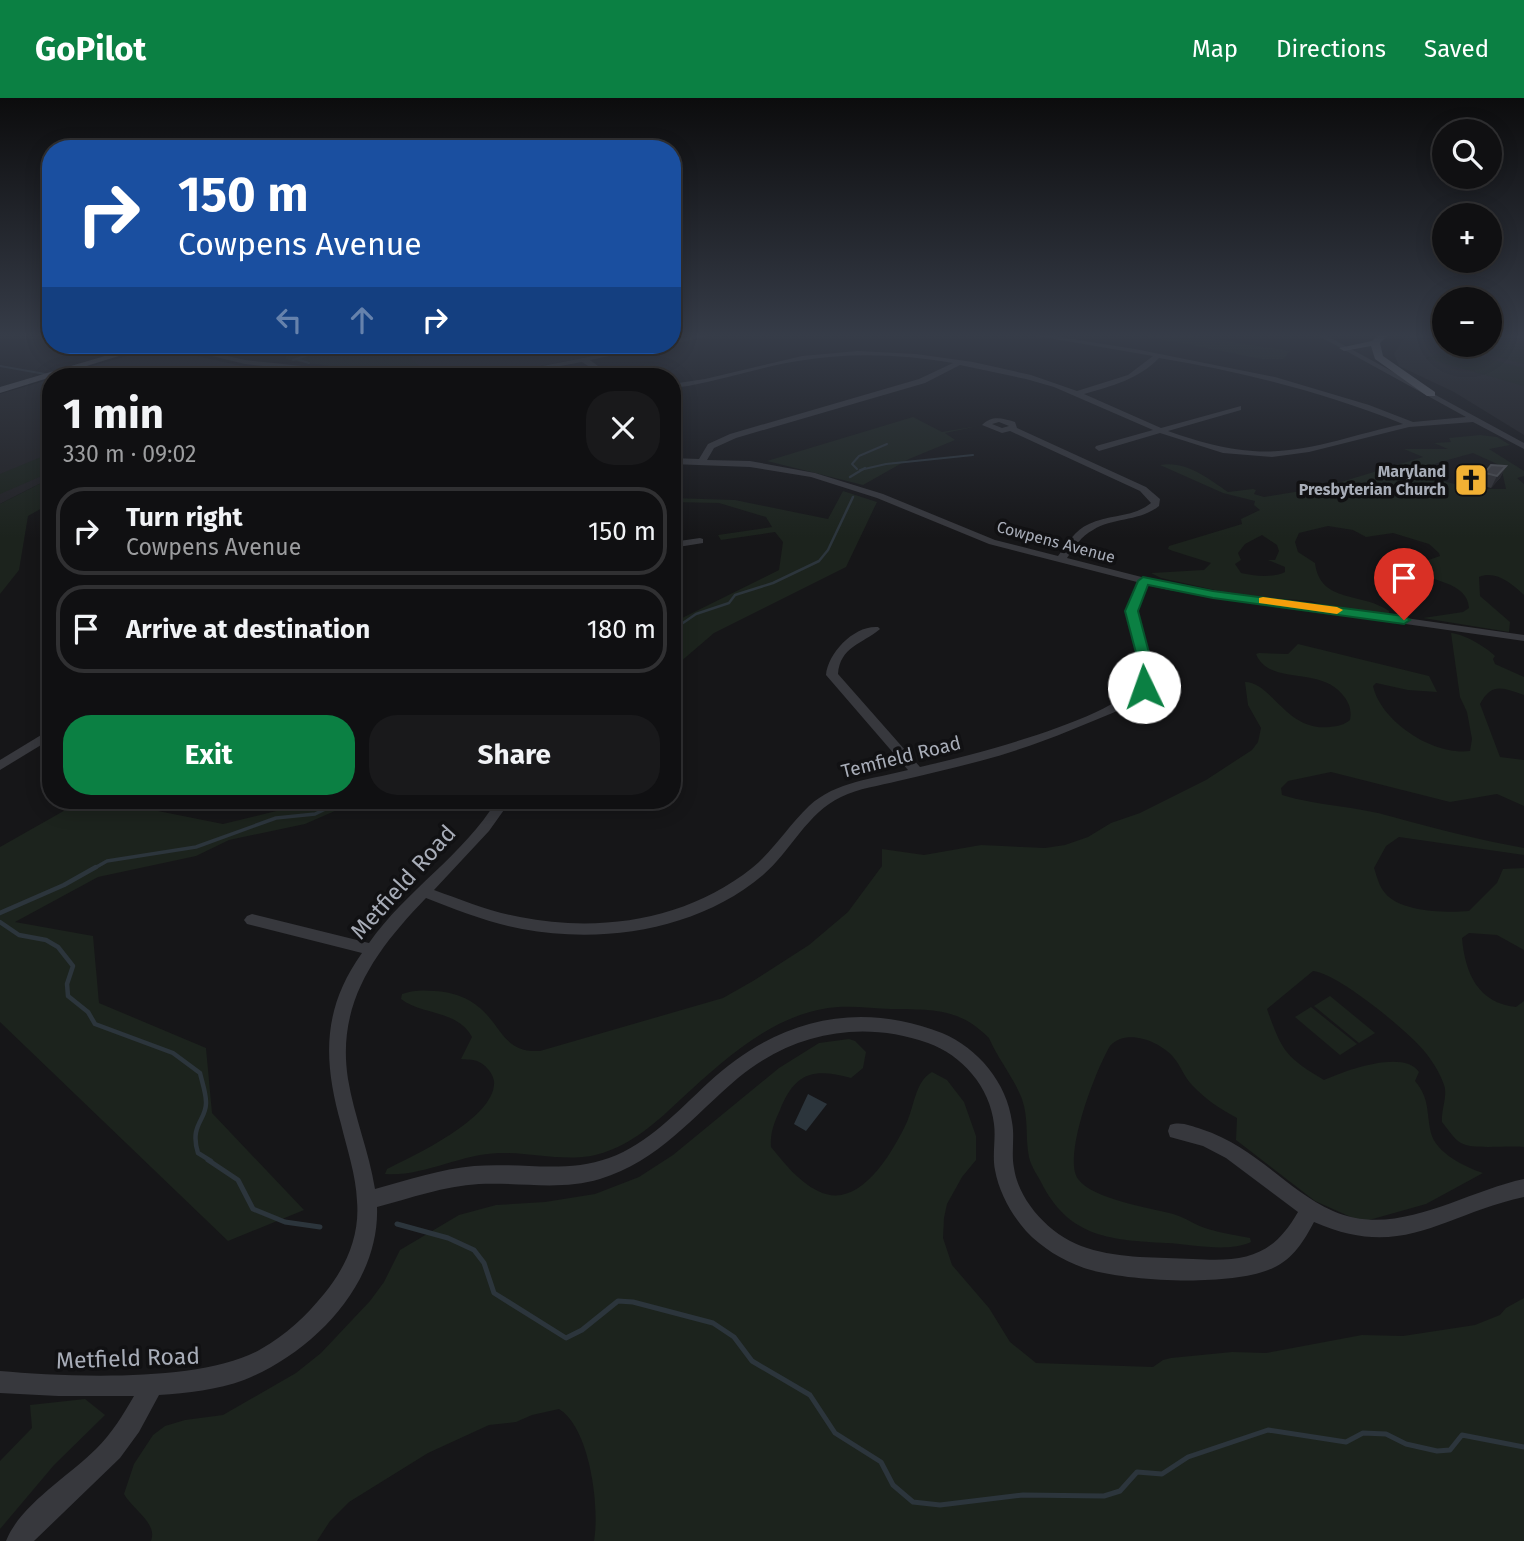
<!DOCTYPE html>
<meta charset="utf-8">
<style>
:root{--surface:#101012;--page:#19191b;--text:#f1f3f6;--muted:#9c9d9f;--line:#303032;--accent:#0b8043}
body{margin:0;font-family:"Fira Sans",sans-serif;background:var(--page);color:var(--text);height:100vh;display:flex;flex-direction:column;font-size:26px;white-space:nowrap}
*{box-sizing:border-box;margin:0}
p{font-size:23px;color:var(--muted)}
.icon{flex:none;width:38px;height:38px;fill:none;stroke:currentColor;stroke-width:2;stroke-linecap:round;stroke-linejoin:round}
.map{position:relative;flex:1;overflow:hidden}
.drawer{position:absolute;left:42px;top:270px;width:639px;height:441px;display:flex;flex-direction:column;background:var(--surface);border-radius:28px;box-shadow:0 4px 18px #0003,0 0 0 2px var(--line)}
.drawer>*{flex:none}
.hud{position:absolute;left:42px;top:42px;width:639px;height:214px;border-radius:28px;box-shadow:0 4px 18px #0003,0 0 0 2px var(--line);background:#1a4fa0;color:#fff;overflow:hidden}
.controls{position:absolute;left:1432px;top:21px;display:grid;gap:14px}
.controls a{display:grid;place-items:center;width:70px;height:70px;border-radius:50%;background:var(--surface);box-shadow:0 4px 18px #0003,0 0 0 2px var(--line);font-size:35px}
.pin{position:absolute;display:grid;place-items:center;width:60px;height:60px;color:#fff;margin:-72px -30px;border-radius:50% 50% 50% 0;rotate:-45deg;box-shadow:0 0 7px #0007}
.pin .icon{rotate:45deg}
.me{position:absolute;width:77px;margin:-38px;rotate:357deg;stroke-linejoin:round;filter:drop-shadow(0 0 5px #0008)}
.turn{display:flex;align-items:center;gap:24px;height:147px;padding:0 21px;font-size:32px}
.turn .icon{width:91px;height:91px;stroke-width:2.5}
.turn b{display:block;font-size:49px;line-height:60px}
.lanes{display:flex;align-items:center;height:66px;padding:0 21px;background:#0003;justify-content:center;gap:35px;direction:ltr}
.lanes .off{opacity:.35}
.round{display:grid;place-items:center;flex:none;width:74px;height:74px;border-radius:28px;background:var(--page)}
.headline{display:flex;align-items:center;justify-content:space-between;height:119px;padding:0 21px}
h1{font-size:42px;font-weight:700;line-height:52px}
.primary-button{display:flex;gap:14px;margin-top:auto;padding:14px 21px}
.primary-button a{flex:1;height:80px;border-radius:28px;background:var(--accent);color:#fff;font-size:28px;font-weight:700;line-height:80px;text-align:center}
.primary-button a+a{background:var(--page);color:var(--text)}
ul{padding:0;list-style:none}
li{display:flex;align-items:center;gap:21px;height:88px;margin:0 14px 10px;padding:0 7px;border:4px solid var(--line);border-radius:28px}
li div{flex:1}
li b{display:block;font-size:26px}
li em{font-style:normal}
header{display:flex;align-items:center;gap:42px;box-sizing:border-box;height:98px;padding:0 35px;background:var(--accent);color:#fff}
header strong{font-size:33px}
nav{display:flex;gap:38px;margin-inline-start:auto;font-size:24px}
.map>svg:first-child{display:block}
.built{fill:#222225}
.green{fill:#1c231d;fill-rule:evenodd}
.water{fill:#2c353c}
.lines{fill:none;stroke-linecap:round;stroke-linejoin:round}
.stream-far4{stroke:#2c353c;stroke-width:2}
.stream-far3{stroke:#2c353c;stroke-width:2.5}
.stream-far2{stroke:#2c353c;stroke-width:3.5}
.stream-far1{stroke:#2c353c;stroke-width:4.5}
.stream{stroke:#2c353c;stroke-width:5}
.minor{fill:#37383d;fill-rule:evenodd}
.major{fill:#53555c;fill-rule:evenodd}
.highway{fill:#63666e;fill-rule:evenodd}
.wall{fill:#323236}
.shaded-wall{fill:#212124}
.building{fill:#3f3f44;stroke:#4f5156;stroke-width:2}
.route{fill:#0b8043;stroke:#07532c;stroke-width:2}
.slow{fill:#f59e0b}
.labels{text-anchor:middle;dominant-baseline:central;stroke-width:7;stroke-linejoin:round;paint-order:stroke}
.far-poi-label{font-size:16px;font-weight:bold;fill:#a8adb8;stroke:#111113;text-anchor:end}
.far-street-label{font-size:16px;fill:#a8adb8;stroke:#111113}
.street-label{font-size:19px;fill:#a8adb8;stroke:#111113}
.near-street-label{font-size:23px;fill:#a8adb8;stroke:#111113}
</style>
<header>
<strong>GoPilot</strong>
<nav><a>Map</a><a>Directions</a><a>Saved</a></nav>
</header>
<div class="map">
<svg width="1524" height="1443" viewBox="0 0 1524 1443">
<rect width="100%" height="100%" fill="#161618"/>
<!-- built -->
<g class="built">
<polygon points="1405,238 1444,238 1444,247 1489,247 1489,238 1524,238 1524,337 1454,294 1399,268 1394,256"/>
<polygon points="368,247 651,247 487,278 410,278 355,272"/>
<polygon points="157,249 237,267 259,270 235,278 58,278"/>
<polygon points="51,281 51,380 0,406 0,296"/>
</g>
<!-- green -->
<g class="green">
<polygon points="1145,238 1195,238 1290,253 1284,261 1261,261"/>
<polygon points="1489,238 1524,245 1524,266 1453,247 1489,247"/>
<polygon points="285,247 442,247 414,254 411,261 421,269 443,278 410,278 299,264 286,261 286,254 289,250"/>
<polygon points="1451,251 1524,270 1524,288 1425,260"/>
<polygon points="913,319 942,334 978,328 945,335 955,342 909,361 863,387 767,363"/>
<path d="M1480,337l17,2 13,8 -21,4 35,22v5l-7,2 7,6v111c-12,-11 -28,-25 -45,-18l1,19 30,26 -1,10 -86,-14 40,-6 6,-4c-1,-26 -40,-28 -59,-37l7,-7 23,-8 -1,-3 -10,-9 -36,-11 -27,4 -13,-7 -25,-4 -29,7 -4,9 3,10 17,11c5,41 48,29 74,48v3l-4,1 -47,-6 -27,-8 -74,-6 -76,-17 -10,-5 53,-3 7,-7 -38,-12 -5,-2 1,-3 73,-22 -1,-5 19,-9 -6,-5 1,-4 -32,-8 -63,-28c25,-5 48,13 68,27l25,-3 3,1 -2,4 10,3 37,-6v-6l40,-3 82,-25 -19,-8h44l-14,-6 17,-1 -2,-4zM1473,355l33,15 -4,3 4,18c-24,1 -64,-4 -83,-18l14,-8zM1262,437l15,10 2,6 -4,9h-7l17,7v5c-11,6 -32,4 -44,1l-6,-9 6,-4 -3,-7 7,-9z"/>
<polygon points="51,355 51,374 0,396 0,376"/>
<polygon points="51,380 51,405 28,418 19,472 0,496 0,406"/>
<polygon points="843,393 877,404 846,469 714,535 672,571 672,525 779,472 783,444 775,434 721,442 718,437 772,429 766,419 719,405 672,404 672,400 735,402 828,421"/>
<path d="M1451,535c13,1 35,14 44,23l-2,3 2,5 29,13v18c-21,-7 -32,-13 -44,9l20,53 24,3v46l-27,-12 -47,8 -119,-30 -43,9 -7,7 1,7c36,11 74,11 111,22 44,12 86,23 131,31v7l-125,-18 -13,9 -12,22c3,9 5,18 11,25 15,19 61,20 84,18l28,-28 6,-14 21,-1v82l-27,-15 -28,-2 -7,5c3,35 16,65 54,69l8,-6v146c-16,-2 -51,3 -63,-4 -7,-4 -14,-15 -19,-21 -1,-12 6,-27 2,-37 -4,-12 -11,-23 -19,-33 -16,-20 -87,-79 -112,-81l-46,38c15,42 18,48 57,71 22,-10 80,-31 95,-8l-4,9c15,18 11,30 16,52 5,20 34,34 52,40l-57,31 -64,18 -47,-21 -79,-61 1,-22c-17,-9 -32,-19 -45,-33 -8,-8 -11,-19 -18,-27 -14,-17 -48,-30 -64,-12 -14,23 -48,111 -32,133 14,20 72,29 95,35 12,3 23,12 35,15 13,4 28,6 42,9l1,4c-24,11 -59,2 -85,1 -54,-3 -95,-5 -123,-57 -4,-9 -12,-19 -14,-29 -4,-19 0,-38 -7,-58 -8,-21 -24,-40 -33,-61 -31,-31 -57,-28 -98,-29 -21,-1 -42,-4 -63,-1 -59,9 -105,53 -147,91 -21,20 -45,42 -73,52 -34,14 -73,1 -109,2 -39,1 -76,24 -114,21l2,-5c28,-14 110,-52 107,-88 -1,-8 -9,-17 -17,-20 -5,-2 -11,-1 -16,-2l11,-22c-14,-27 -51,-22 -71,-38l1,-5c11,-4 21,-4 33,-3 17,1 32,6 45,17 23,20 24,45 60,43l183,-53 30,-17 56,-36 39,-33 34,-46v-17l42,6 57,-10 64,3 20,-3 23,-8 23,-14 29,-10 66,-33 46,-30 6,-8 3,-14 -13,-23 -3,-23c27,0 41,50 85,45 8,-1 14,-2 20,-7 2,-10 -1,-18 -8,-26 -23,-28 -73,-8 -86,-40l3,-1 29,1 10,-10 131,32 8,16 -29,-2 -32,-7 -3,3c8,36 61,70 97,65l2,-12 -5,-27 -7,-15z"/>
<polygon points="83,702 103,702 223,726 321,702 360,702 305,726 229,742 196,758 98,779 15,824 93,838 99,905 206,950 212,1015 304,1112 228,1143 0,924 0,749"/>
<polygon points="1330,898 1375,935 1359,945 1314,908"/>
<polygon points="1311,909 1357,946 1340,957 1295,919"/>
<path d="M849,941l6,2 11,11 -3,16 -12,10c-37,-10 -56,-6 -71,32 -6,13 -10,23 -9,37 13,16 28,35 47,44 41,21 74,-38 88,-67 8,-16 9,-43 26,-52l15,8 17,22 12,34v24l-14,17 -15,27 -3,14 -1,20 9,27 37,43 21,34 26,21 117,4 10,-7 8,-2 61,-6 34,1 96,-18 41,1 72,-11 25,-10 6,-7 18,-10v243h-930c6,-34 -4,-113 -35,-132l-27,6 -16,7 -27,3 -61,28 -79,49 -19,19 -13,20h-166c7,-18 -19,-32 -27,-47l10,-30 19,-29 12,-9 20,-6 38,-5 73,-42 25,-20 49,-52 14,-19 16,-32 59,-35 37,-10 49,-3 50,-8 44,-17 34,-22 106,-87 40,-25z"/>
<polygon points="85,1301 105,1317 54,1367 0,1431 0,1363 32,1330 30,1307"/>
</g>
<!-- water -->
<polygon class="water" points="808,996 827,1006 806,1033 794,1026"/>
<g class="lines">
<!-- stream-far4 -->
<g class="stream-far4">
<polyline points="309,255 318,247"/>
<polyline points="296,261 309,265"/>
<polyline points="293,262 339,247"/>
<polyline points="0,268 45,276"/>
<polyline points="857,371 852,366 859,358 887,346"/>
<polyline points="860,372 886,366 973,357"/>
</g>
<!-- stream-far3 -->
<g class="stream-far3">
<polyline points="850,379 865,370"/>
<polyline points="672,541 679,538 680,527 696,516 729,505 735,497 773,485 819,463 828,452 853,399"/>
</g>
<!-- stream-far2 -->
<polyline class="stream-far2" points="93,771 107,763 196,749 276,720 315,716 344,702"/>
<!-- stream-far1 -->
<g class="stream-far1">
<polyline points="0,815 64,787 96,769"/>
<path d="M0,824l19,13 27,5 12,7 15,19 -6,18 1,12 20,16 7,12 78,29 27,20c2,9 6,20 6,29 1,18 -17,22 -8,51l13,8"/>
</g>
<!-- stream -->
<g class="stream">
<polyline points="208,1062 238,1082 253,1111 285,1124 320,1129"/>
<polyline points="397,1126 448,1140 474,1152 484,1165 494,1195 566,1240 582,1232 618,1203 633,1204 713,1225 734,1239 752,1263 810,1297 835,1335 881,1364 893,1387 913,1404 940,1407 1023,1397 1104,1398 1120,1393 1137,1374 1162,1376 1188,1359 1268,1332 1346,1344 1363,1335 1386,1336 1406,1346 1437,1353 1450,1352 1462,1337 1524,1349"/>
</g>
<!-- minor -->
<g class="minor">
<polygon points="693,238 708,238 672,246 672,242"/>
<path d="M1037,238h16l82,13 140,28 94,28 44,17 53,-5 -147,-81h8l197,107v6l-51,-27 -64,5 -100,25 -37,5 -49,-4 -63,-20 -61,18 -4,-3 1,-2 57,-16 -99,-43 -28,-8 -66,-14 -35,18 -189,55 -22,10 -7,12 43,1 65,12 68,21 112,46 63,16c9,-12 17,-26 31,-32 20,-10 44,-6 62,-21l-11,-12 -130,-60 -8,2 -20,-8c10,-10 20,-7 33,-3l2,6 129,59 14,12 -1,7c-20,16 -46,11 -66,24 -12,6 -19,18 -26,28l102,26 355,51v6l-355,-51 -22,-5 -10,26 16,68c-7,14 -16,21 -29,29 -47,20 -94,40 -144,53 -27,7 -55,14 -82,20 -19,5 -39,7 -57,16 -34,16 -50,54 -78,78 -65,55 -159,69 -241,54 -33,-6 -65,-19 -96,-31 -50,52 -90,105 -78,181 6,37 21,72 27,110 33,-9 66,-20 99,-23 46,-4 91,8 135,-8 39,-14 69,-47 99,-75 66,-62 147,-84 234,-50 36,15 65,50 70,89 3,15 -1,31 2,46 5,35 39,70 73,80 34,11 71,9 106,11 50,3 79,-1 105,-47l-72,-54 -23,-12 -33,-9 -2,-6 2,-6c11,-4 21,1 31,4 56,18 83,60 132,82 64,28 129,-19 191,-32v18c-83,18 -121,64 -210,25 -10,19 -21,37 -41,46 -40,19 -147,14 -189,0 -22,-8 -42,-20 -58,-37 -15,-17 -27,-39 -31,-61 -3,-15 1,-31 -1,-46 -4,-37 -32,-69 -66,-81 -67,-24 -136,-10 -190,35 -45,38 -79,83 -138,101 -39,12 -81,3 -121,5 -35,2 -68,14 -102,23 3,78 -65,146 -133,173 -27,10 -56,13 -85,15l-20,37 -19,26 -86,83h-28c14,-36 63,-65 90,-92 16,-16 27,-34 38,-53h-76l-58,-3v-22c67,6 203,12 261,-22 25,-14 45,-33 63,-55 22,-27 36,-58 33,-93 -1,-26 -10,-52 -16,-77 -18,-64 -19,-115 21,-171l-115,-29 -3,-4 3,-4 5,-2 117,29c37,-53 95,-88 128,-143h14l-22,31 -55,59c28,10 57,22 86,27 80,16 167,3 232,-49 22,-18 37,-43 57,-62 27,-25 65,-27 99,-36l-82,-95c2,-22 28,-50 52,-48l2,2c-18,15 -40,18 -42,45l82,93c44,-10 202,-49 221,-88l-14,-68 10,-29 -148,-38 -112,-46 -66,-21 -61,-10 -78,-3v-6l27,1 9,-15 22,-10 189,-55 34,-16c-51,-9 -104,-11 -155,-2 -37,6 -73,18 -110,25l-16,2v-4l33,-5 97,-23 56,-5 58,3 57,8 58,13 46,16 51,-16 25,-19zM1159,260c84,14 165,34 244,66 -49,10 -99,31 -150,27 -29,-2 -57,-10 -85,-20l73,-21v-4l-80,22 -77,-34c28,-8 55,-15 75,-36zM999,324l10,4 -7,2 -10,-4z"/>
<polygon points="167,247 178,247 245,262 379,276 383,278 360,278 245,266"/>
<polygon points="649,247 662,247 590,262 611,278 604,278 582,264 505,278 491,278"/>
<polygon points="700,440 703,441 703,445 672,450 672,444"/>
<polygon points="51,631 51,641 0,672 0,662"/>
</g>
<!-- major -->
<polygon class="major" points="142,247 154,247 0,295 0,289"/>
<!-- highway -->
<polygon class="highway" points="1377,238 1387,238 1380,245 1383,258 1435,294 1435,298 1427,298 1375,261 1371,248 1344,253 1339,250 1372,243"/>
</g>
<!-- wall -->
<polygon class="wall" points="1506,368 1500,380 1491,390 1479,387 1485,375"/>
<!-- shaded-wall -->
<polygon class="shaded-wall" points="1506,368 1500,380 1491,390 1497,378"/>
<!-- building -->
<polygon class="building" points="1491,367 1506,368 1497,378 1485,375"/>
<!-- sky -->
<linearGradient id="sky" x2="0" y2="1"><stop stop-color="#0c0c0d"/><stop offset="0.54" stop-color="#363c48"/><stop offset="1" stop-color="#363c48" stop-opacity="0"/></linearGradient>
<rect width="1524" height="440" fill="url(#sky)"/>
<!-- route -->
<polygon class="route" points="1143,479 1213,493 1404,518 1410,522 1404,526 1213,500 1148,487 1138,513 1153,570 1151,589 1144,593 1137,589 1140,570 1125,513 1138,483"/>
<!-- slow -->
<polygon class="slow" points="1263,499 1337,509 1343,512 1337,516 1259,505 1259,500"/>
<!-- icons -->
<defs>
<symbol id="church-square" viewBox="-11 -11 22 22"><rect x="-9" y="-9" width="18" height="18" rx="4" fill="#f2b134" stroke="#111113"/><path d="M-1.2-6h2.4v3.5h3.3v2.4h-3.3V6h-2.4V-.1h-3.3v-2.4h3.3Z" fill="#111"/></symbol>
</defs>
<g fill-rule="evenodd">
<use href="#church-square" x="1452" y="363" width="38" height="38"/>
</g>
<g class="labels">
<!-- far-poi labels -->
<g class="far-poi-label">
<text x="1446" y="373">Maryland<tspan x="1446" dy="18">Presbyterian Church</tspan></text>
</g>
<!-- far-street labels -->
<g class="far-street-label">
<text transform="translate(1056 444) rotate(15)">Cowpens Avenue</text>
</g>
<!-- street labels -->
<g class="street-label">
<text transform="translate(901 659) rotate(-14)">Temfield Road</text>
</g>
<!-- near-street labels -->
<g class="near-street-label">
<text transform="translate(403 784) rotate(-48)">Metfield Road</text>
<text transform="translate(128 1260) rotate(-2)">Metfield Road</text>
</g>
</g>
</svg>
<div class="controls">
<a><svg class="icon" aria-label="search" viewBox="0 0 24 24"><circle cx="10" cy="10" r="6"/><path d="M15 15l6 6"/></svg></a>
<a>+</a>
<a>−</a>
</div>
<div class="pin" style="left:1404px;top:522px;background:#d93025"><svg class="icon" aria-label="arrive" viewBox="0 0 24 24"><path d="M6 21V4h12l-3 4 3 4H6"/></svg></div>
<svg class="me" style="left:1144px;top:589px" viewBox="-20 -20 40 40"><circle r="19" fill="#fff"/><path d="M0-13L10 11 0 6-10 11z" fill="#0b8043"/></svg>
<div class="hud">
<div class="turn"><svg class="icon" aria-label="right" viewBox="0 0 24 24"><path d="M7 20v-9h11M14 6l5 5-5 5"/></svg><div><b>150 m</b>Cowpens Avenue</div></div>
<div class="lanes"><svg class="icon off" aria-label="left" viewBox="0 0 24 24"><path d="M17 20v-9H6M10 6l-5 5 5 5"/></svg><svg class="icon off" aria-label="ahead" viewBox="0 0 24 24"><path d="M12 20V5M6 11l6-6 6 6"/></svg><svg class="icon" aria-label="right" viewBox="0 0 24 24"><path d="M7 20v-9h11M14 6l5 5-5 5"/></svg></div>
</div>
<section class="drawer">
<div class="headline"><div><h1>1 min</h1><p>330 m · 09:02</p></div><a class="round"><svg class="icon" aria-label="close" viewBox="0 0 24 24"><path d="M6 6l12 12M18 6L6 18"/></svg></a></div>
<ul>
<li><svg class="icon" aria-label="right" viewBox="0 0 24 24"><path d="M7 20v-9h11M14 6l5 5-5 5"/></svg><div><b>Turn right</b><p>Cowpens Avenue</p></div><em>150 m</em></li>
<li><svg class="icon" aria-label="arrive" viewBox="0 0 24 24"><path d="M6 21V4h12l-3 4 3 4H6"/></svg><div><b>Arrive at destination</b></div><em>180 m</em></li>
</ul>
<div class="primary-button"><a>Exit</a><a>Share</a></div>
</section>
</div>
